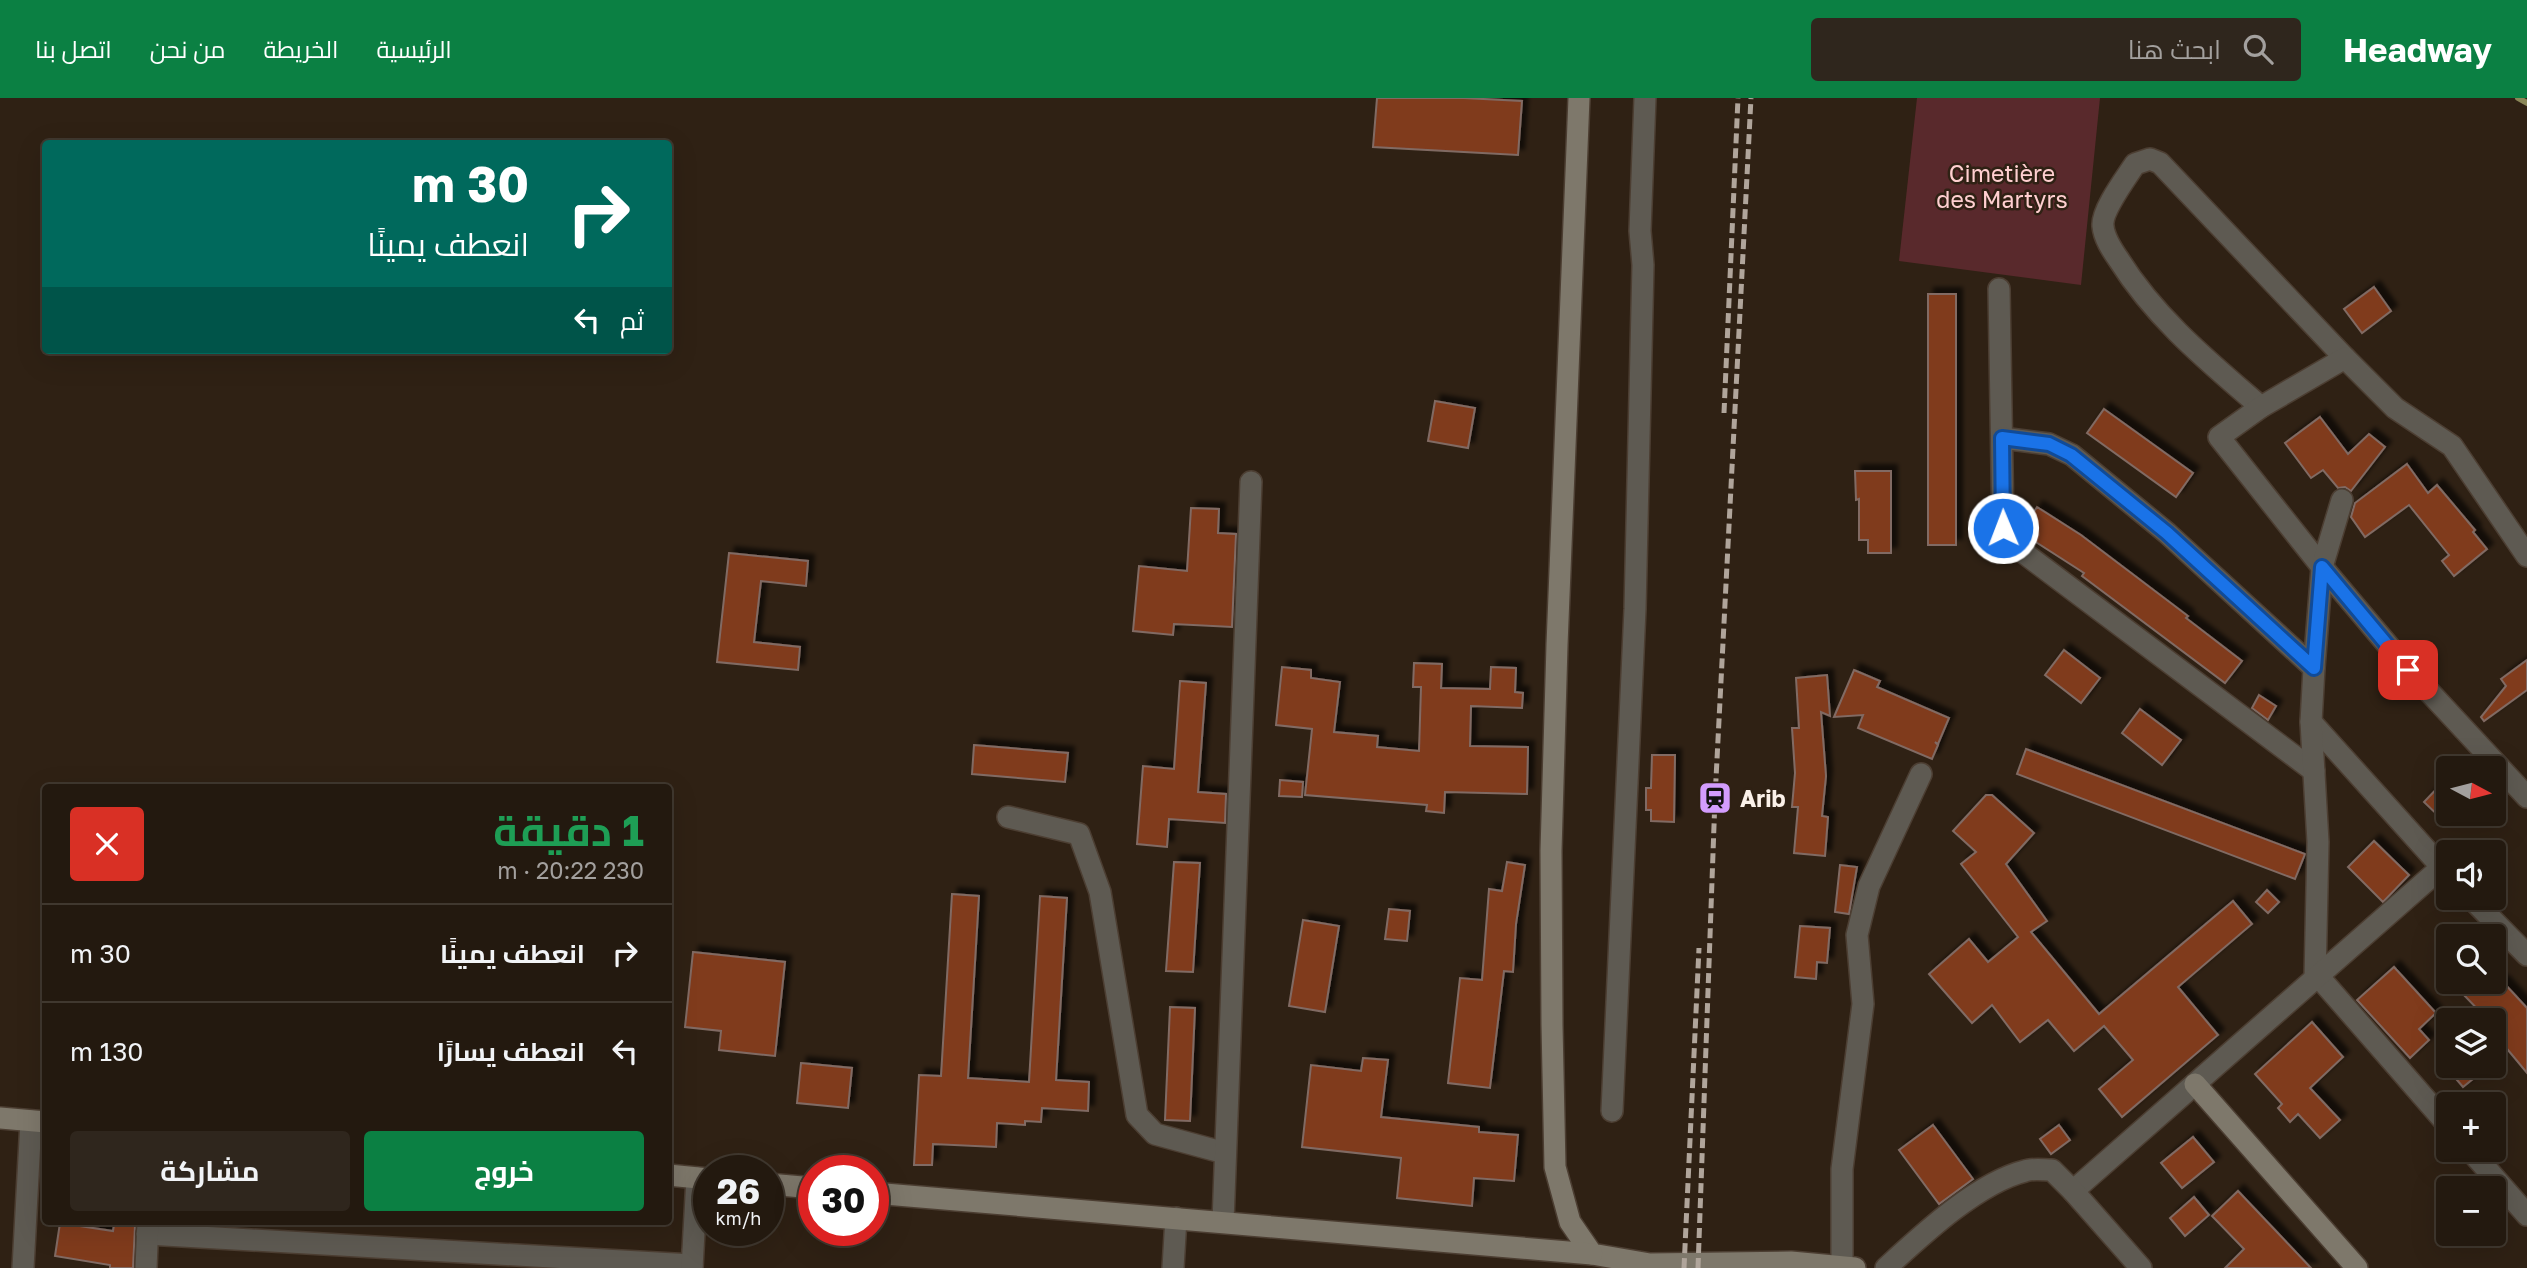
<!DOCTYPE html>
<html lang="ar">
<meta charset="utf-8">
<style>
:root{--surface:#23190f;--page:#2f261d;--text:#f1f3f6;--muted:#a3a09e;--line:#40382f;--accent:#0b8043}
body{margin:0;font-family:"Golos Text",Cairo,sans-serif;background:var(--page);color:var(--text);direction:rtl;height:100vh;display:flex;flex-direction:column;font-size:26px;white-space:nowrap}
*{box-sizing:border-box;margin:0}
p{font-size:23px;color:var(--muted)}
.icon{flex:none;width:38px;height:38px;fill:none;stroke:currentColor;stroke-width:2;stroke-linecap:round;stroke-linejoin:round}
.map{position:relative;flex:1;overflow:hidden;direction:ltr}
.sheet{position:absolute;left:42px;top:686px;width:630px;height:441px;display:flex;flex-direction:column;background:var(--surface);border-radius:7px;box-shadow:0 7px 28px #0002,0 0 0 2px var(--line);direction:rtl}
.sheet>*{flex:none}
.top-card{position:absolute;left:42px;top:42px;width:630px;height:214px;border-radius:7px;box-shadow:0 7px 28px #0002,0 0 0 2px var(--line);direction:rtl;background:#00695c;color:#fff;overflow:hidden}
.needle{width:46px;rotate:97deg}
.fabs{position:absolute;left:2436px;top:658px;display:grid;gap:14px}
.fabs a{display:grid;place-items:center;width:70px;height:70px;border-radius:7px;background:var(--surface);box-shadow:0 7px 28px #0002,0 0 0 2px var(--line);font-size:35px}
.speed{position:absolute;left:693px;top:1057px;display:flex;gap:14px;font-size:35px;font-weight:700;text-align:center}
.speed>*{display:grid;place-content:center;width:91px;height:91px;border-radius:50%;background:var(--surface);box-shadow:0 7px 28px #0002,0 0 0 2px var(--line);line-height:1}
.speed small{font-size:18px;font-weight:400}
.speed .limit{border:10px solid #d22;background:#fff;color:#111}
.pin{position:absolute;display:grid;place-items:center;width:60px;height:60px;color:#fff;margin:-30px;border-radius:14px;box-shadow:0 4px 10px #0006}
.me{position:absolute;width:77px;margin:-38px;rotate:359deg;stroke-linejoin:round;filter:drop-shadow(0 0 5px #0008)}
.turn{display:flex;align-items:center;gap:24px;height:147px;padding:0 28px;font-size:32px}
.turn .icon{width:91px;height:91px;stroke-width:2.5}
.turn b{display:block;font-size:49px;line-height:60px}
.then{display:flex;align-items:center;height:66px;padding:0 28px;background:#0003;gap:14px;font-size:26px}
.round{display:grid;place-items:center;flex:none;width:74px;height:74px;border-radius:7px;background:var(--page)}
.headline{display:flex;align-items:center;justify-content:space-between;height:119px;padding:0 28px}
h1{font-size:42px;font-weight:700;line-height:52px;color:#1e9e55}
.primary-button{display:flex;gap:14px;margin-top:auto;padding:14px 28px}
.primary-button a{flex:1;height:80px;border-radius:7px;background:var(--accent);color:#fff;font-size:28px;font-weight:700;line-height:80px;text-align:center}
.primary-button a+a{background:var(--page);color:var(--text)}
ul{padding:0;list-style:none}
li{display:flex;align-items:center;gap:21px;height:98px;padding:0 28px;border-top:2px solid var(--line)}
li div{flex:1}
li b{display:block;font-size:26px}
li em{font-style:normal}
header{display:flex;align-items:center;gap:42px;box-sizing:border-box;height:98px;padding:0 35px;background:var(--accent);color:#fff}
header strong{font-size:33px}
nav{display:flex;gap:38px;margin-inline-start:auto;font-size:24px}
.search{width:490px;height:63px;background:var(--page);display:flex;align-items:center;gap:18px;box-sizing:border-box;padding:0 24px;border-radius:7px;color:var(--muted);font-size:26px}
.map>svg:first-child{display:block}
.green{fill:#59292c}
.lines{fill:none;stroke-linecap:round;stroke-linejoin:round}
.stream{stroke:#8a8758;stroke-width:6}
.building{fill:#803a1e;stroke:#816b63;stroke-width:2;filter:url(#shadow)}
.street-casing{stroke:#4c3e32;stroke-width:24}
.secondary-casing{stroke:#4c3e32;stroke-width:24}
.street{stroke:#5e5a52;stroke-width:21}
.secondary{stroke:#7e786b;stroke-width:21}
.rail{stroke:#b0a59b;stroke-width:5;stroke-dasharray:10 5;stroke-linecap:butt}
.route-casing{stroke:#114b97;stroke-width:18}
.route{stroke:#1a73e8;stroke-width:12}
.labels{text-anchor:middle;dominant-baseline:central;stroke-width:5;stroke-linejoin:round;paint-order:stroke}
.park-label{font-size:23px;fill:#ffcfd0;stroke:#2f2114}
.poi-label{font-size:23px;font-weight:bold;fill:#fbf1e9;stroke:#2f2114;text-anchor:start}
</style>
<header>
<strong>Headway</strong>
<div class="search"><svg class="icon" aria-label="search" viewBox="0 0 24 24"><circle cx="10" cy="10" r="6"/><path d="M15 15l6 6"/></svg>ابحث هنا</div>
<nav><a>الرئيسية</a><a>الخريطة</a><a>من نحن</a><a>اتصل بنا</a></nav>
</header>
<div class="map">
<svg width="2527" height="1170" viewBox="0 0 2527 1170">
<defs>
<filter id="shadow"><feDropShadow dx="6" dy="-6" stdDeviation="2" flood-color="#0009"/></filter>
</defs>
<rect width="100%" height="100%" fill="#2f2114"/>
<!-- green -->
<polygon class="green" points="1917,0 2100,0 2081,187 1899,163"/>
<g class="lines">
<!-- stream -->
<polyline class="stream" points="2518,0 2527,5"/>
</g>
<!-- building -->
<g class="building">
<polygon points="1377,0 1464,0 1522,3 1518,57 1373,49"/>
<polygon points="2374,189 2391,213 2362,235 2344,211"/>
<rect x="1928" y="196" width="28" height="251"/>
<polygon points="1435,303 1475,310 1468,350 1428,343"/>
<polygon points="2104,311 2193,375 2176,399 2087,335"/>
<polygon points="2320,319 2348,356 2369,336 2385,349 2351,393 2345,389 2338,390 2323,372 2311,380 2285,345"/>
<polygon points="2407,366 2428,395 2437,387 2475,432 2473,434 2487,451 2454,478 2442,463 2449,457 2409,407 2365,439 2351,419 2355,405"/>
<polygon points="1855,373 1891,373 1891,455 1868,455 1868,442 1859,442 1859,401 1856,402"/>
<polygon points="2037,409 2081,437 2188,518 2186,520 2242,563 2225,585 2082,478 2084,475 2028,439 2022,432"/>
<polygon points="1191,410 1219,411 1218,435 1236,436 1232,529 1174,526 1173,537 1133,533 1139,468 1187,473"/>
<polygon points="729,455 808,463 806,488 761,483 754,544 800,549 798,572 717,564"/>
<polygon points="2064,552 2100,580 2081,605 2045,577"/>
<polygon points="2527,562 2527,592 2484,623 2481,619 2506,588 2501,581"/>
<polygon points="1414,565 1442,566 1441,590 1490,591 1491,569 1516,570 1515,594 1523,595 1522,610 1471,608 1470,648 1528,649 1527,696 1445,694 1444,715 1426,713 1427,707 1305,697 1312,631 1276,627 1282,569 1311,572 1311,580 1340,584 1334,634 1378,638 1377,649 1419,653 1421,589 1413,589"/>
<polygon points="1854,572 1880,583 1877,589 1949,620 1938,646 1935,644 1938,647 1932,661 1858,630 1863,617 1834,619"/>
<polygon points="1827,577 1830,618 1821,614 1826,678 1822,718 1828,719 1825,758 1794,755 1798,709 1792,709 1795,675 1792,630 1799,630 1796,580"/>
<polygon points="1180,583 1206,585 1198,694 1226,696 1225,725 1169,721 1167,749 1137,746 1143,668 1174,671"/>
<polygon points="2259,597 2276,608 2268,622 2252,610"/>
<polygon points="2140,611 2181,642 2162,667 2122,635"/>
<polygon points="974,647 1068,655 1065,684 972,676"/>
<polygon points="2026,651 2305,756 2295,781 2017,676"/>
<polygon points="1652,657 1675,657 1674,724 1651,723 1651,712 1646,712 1646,690 1651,690"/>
<polygon points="2448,679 2448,727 2424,704"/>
<polygon points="1280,682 1303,684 1302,699 1279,698"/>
<polygon points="1986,697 1992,697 2034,735 2006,766 2047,823 2031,834 2099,916 2233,803 2252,826 2178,889 2218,937 2122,1019 2099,991 2133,962 2104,928 2074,953 2048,922 2020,944 1992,907 1972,925 1929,876 1969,841 1988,864 2018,839 1961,766 1976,754 1953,733"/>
<polygon points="2374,743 2409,777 2383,804 2348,769"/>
<polygon points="1174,764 1200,765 1193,874 1166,873"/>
<polygon points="1507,764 1525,767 1516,826 1513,874 1504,873 1490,990 1448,985 1460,880 1482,882 1489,791 1502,793"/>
<polygon points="1840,767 1857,769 1849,816 1835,814"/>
<polygon points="2267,792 2279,804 2268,815 2256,804"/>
<polygon points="952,796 979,798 968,980 1029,984 1040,798 1067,800 1056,982 1089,984 1088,1013 1042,1010 1041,1024 1025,1023 1025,1027 997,1025 996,1049 933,1046 932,1067 914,1067 919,977 941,978"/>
<polygon points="1389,811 1410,813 1407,843 1385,841"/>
<polygon points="1303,822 1339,828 1325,914 1289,908"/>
<polygon points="1800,828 1830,830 1827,865 1817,864 1816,881 1795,879"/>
<polygon points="693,854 785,864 775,958 719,952 721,933 685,929"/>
<polygon points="2394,869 2436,915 2419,931 2429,942 2410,960 2357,902"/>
<polygon points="2472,884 2503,884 2527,910 2527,975 2508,952 2494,964 2494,922 2488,922 2461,894"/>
<polygon points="1170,909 1195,910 1190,1023 1165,1022"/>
<polygon points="2312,924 2343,959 2310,990 2340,1022 2320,1040 2298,1016 2290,1024 2278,1010 2282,1006 2255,976"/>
<polygon points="1363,960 1388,962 1381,1019 1479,1029 1479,1034 1518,1037 1514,1083 1474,1080 1472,1108 1397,1100 1401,1060 1302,1049 1311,967 1361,973"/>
<polygon points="801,965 852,970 848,1010 797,1005"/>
<polygon points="2445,968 2489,968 2463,989"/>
<polygon points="1933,1027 1973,1081 1939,1106 1899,1052"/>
<polygon points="2059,1027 2070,1042 2051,1056 2040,1041"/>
<polygon points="2193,1039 2214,1064 2182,1090 2161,1065"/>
<polygon points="2238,1093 2311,1170 2225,1170 2244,1151 2212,1118"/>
<polygon points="2194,1099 2209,1117 2185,1138 2170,1120"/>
<polygon points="60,1125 113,1133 114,1127 135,1128 133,1170 110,1170 110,1167 55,1158"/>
</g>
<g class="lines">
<defs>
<g id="street">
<polyline points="1999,191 2003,430 2024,455 2314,673"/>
<path d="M2261,309c-52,-45 -105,-88 -142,-147 -7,-10 -15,-22 -16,-34 -2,-15 23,-48 32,-62l15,-5 10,4 185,195"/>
<polyline points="2002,340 2049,346 2072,357 2167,435 2314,570"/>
<polyline points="2527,458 2452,348 2395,310 2345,260 2261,309 2219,339 2322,469 2408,571 2527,699"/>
<polyline points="2311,624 2448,776"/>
<polyline points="1008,719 1079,736 1100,794 1137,1017 1155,1036 1225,1055"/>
<polyline points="2471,800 2527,857"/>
<polyline points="2318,878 2448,1027"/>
<polyline points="2315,880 2318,744 2311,624 2314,570 2322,469 2342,402"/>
<polyline points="1612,1013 1635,511 1643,167 1640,133 1645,0"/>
<polyline points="2470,1052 2527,1117"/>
<polyline points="2073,1093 2442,769"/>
<polyline points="1223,1124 1251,384"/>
<polyline points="147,1136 692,1167"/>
<polyline points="1842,1168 1842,1071 1863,906 1857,837 1869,788 1921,676"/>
<polyline points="23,1170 31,1023"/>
<polyline points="146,1170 148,1124"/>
<polyline points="692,1170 697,1080"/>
<polyline points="1173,1170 1176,1120"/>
<path d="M1886,1170c36,-33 91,-85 139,-97 8,-3 19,-1 27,-1l21,21 68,77"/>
</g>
<g id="secondary">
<polyline points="1579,0 1557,547 1551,753 1552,927 1555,1069 1570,1124 1592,1156 1650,1166 1791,1164 1855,1170"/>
<polyline points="2195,986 2357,1170"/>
<polyline points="0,1020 46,1024"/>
<polyline points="668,1077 709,1081"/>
<polyline points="768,1086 814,1090"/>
<polyline points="873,1095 1592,1156"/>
</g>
</defs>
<!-- street casing -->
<use href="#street" class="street-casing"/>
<!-- secondary casing -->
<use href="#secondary" class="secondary-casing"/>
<!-- street -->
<use href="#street" class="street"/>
<!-- secondary -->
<use href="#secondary" class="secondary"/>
<!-- rail -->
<g class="rail">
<polyline points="1724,315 1738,0"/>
<polyline points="1684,1170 1699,850"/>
<polyline points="1698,1170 1715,700 1751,0"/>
</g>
</g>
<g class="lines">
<defs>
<polyline id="route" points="2003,430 2002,340 2049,346 2071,357 2167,435 2314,570 2322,469 2408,572"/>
</defs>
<!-- route casing -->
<use href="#route" class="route-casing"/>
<!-- route -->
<use href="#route" class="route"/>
</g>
<!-- icons -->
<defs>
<symbol id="station-square" viewBox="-11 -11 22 22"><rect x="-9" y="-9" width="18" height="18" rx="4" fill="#d29cfd" stroke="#2f2114"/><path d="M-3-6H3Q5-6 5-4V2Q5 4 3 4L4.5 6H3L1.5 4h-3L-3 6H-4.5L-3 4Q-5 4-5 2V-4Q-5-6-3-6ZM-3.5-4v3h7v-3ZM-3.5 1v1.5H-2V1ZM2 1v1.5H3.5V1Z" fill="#111"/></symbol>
</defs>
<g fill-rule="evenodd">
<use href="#station-square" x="1696" y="681" width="38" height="38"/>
</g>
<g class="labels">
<!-- park labels -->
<g class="park-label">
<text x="2002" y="75">Cimetière<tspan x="2002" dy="26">des Martyrs</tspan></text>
</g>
<!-- poi labels -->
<g class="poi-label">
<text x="1740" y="700">Arib</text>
</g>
</g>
</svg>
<div class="fabs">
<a><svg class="needle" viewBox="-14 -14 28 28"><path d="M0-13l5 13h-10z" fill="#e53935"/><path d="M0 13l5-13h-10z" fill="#a3a09e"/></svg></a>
<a><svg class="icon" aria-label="sound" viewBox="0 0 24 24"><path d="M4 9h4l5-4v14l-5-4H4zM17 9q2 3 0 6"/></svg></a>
<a><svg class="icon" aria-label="search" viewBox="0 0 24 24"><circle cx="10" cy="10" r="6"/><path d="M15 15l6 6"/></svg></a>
<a><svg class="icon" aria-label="layers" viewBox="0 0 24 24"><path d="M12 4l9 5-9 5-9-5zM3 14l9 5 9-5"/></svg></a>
<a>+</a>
<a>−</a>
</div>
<div class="speed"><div>26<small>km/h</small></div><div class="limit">30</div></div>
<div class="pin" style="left:2408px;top:572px;background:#d93025"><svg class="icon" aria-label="arrive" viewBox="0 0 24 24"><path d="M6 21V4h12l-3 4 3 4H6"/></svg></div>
<svg class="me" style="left:2003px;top:430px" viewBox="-20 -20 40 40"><circle r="17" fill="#1a73e8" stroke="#fff" stroke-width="3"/><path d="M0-11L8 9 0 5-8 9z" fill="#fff"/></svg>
<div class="top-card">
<div class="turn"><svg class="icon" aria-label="right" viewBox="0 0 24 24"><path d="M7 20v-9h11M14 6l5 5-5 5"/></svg><div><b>30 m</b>انعطف يمينًا</div></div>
<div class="then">ثم<svg class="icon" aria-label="left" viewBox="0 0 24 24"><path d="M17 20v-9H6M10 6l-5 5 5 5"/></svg></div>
</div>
<section class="sheet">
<div class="headline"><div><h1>1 دقيقة</h1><p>230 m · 20:22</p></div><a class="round" style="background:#d93025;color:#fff"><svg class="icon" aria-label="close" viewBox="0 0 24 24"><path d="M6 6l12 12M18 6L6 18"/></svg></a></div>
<ul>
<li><svg class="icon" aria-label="right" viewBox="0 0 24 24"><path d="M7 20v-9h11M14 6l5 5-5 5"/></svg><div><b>انعطف يمينًا</b></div><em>30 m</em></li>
<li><svg class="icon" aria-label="left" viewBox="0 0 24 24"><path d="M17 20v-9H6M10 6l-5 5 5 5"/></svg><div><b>انعطف يسارًا</b></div><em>130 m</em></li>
</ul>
<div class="primary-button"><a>خروج</a><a>مشاركة</a></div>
</section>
</div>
